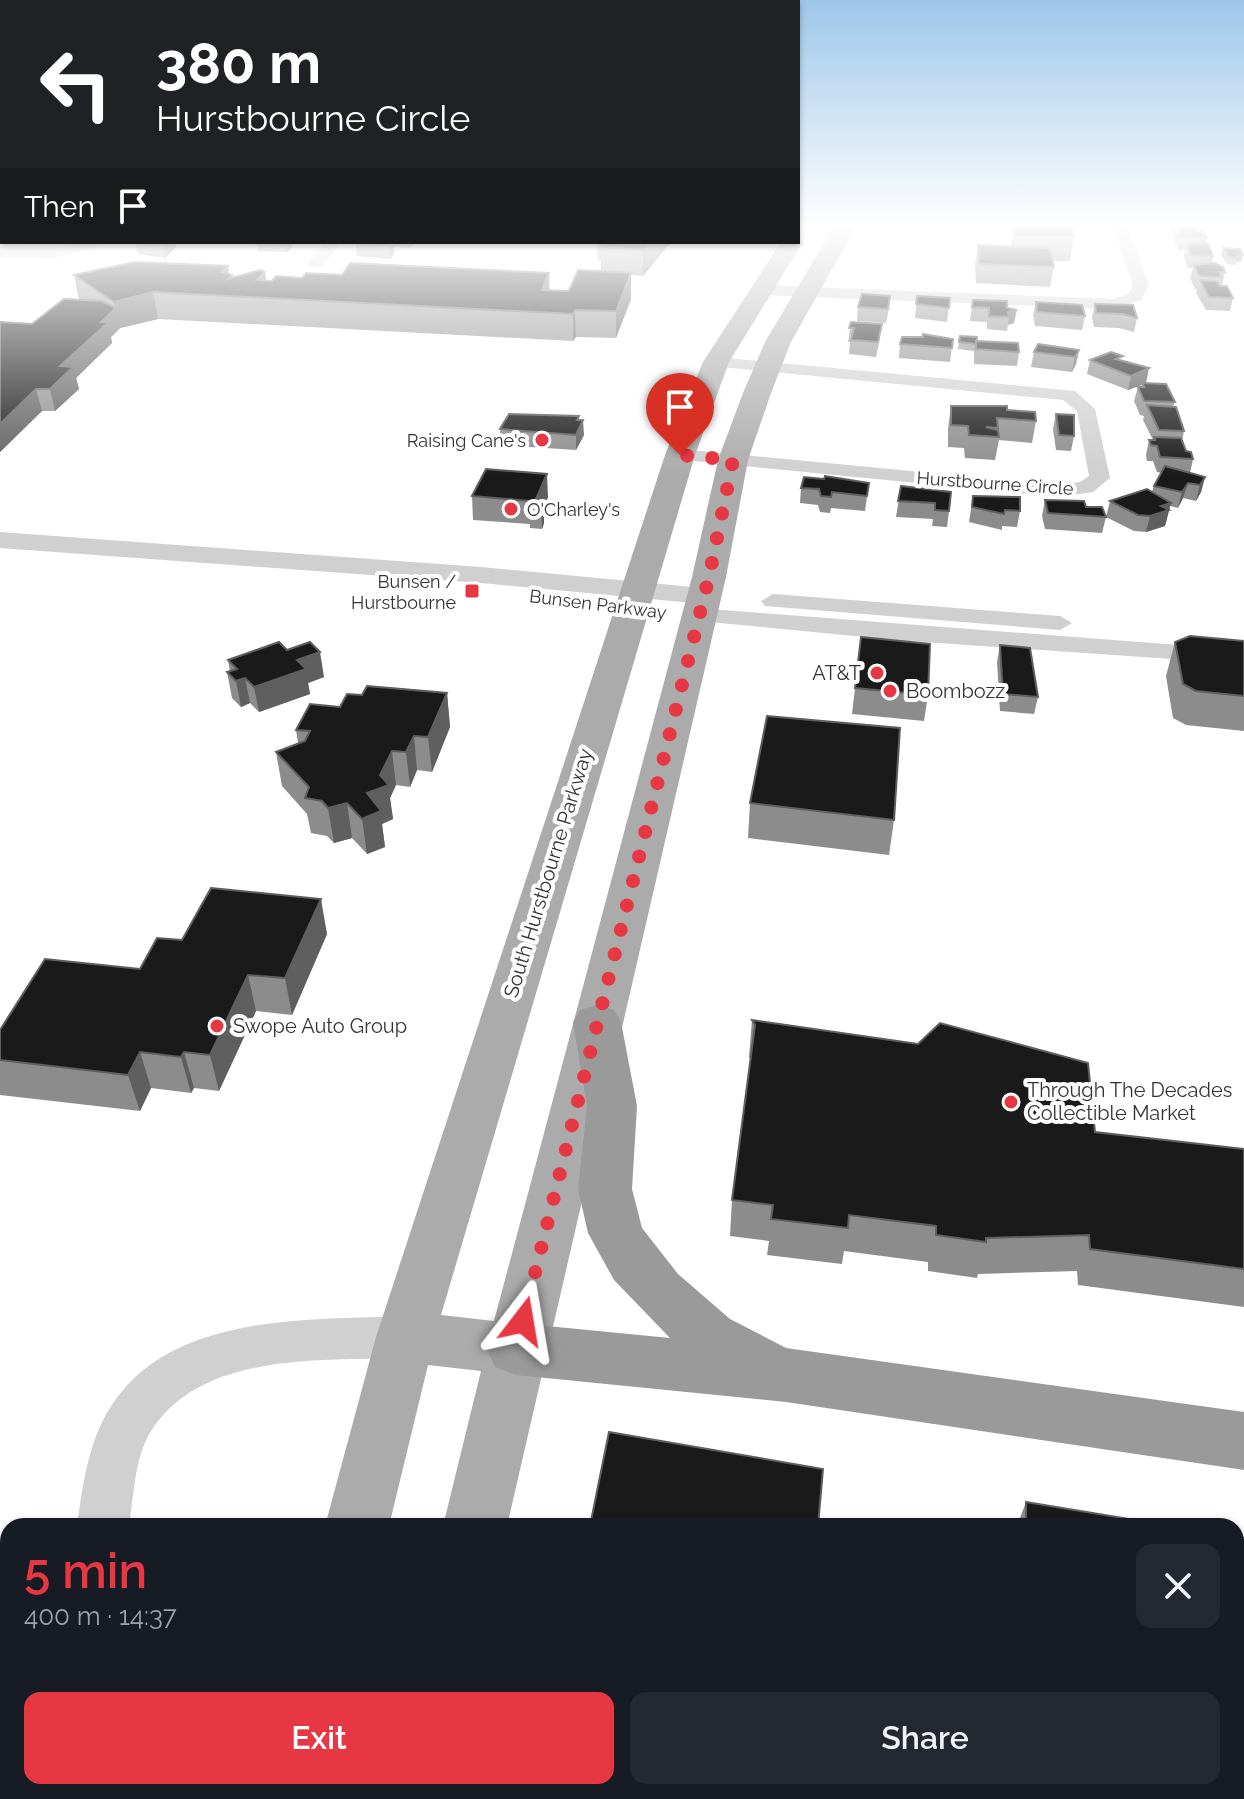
<!DOCTYPE html>
<meta charset="utf-8">
<style>
:root{--surface:#171b24;--page:#242831;--text:#f1f3f6;--muted:#9ea1a6;--accent:#e73742}
body{margin:0;font-family:Raleway,sans-serif;background:var(--page);color:var(--text);height:100vh;display:flex;flex-direction:column;font-size:30px;white-space:nowrap}
*{box-sizing:border-box;margin:0}
p{font-size:26px;color:var(--muted)}
.icon{flex:none;width:44px;height:44px;fill:none;stroke:currentColor;stroke-width:2;stroke-linecap:round;stroke-linejoin:round}
.map{position:relative;flex:1;overflow:hidden}
.drawer{position:absolute;left:0px;top:1518px;width:1244px;height:282px;display:flex;flex-direction:column;background:var(--surface);border-radius:24px 24px 0 0;box-shadow:0 2px 6px #0004}
.drawer>*{flex:none}
.banner{position:absolute;left:0px;top:0px;width:800px;height:244px;box-shadow:0 2px 6px #0004;background:#202124;color:#fff;overflow:hidden}
.pin{position:absolute;display:grid;place-items:center;width:68px;height:68px;color:#fff;margin:-82px -34px;border-radius:50% 50% 50% 0;rotate:-45deg;box-shadow:0 0 8px #0007}
.pin .icon{rotate:45deg}
.me{position:absolute;width:88px;margin:-44px;rotate:14deg;stroke-linejoin:round;filter:drop-shadow(0 0 6px #0008)}
.turn{display:flex;align-items:center;gap:28px;height:168px;padding:0 24px;font-size:36px}
.turn .icon{width:104px;height:104px;stroke-width:2.5}
.turn b{display:block;font-size:56px;line-height:68px}
.then{display:flex;align-items:center;height:76px;padding:0 24px;background:#0003;gap:16px;font-size:30px}
.round{display:grid;place-items:center;flex:none;width:84px;height:84px;border-radius:16px;background:var(--page)}
.headline{display:flex;align-items:center;justify-content:space-between;height:136px;padding:0 24px}
h1{font-size:48px;font-weight:600;line-height:60px;color:var(--accent)}
.action{display:flex;gap:16px;margin-top:auto;padding:16px 24px}
.action a{flex:1;height:92px;border-radius:16px;background:var(--accent);color:#fff;font-size:32px;font-weight:600;line-height:92px;text-align:center}
.action a+a{background:var(--page);color:var(--text)}
.map>svg:first-child{display:block}
.lines{fill:none;stroke-linecap:round;stroke-linejoin:round}
.minor{fill:#d0d0d0;fill-rule:evenodd}
.tertiary{fill:#d0d0d0;fill-rule:evenodd}
.primary{fill:#ababab;fill-rule:evenodd}
.motorway{fill:#9a9a9a;fill-rule:evenodd}
.wall{fill:#8c8c8c}
.shaded-wall{fill:#5f5f5f}
.building{fill:#1a1a1a;stroke:#5f5f5f;stroke-width:2}
.route{stroke:#e73742;stroke-width:14;stroke-dasharray:0 25.2}
.poi-dot{fill:#e73742;stroke:#fff;stroke-width:3}
.labels{text-anchor:middle;dominant-baseline:central;stroke-width:8;stroke-linejoin:round;paint-order:stroke}
.far-poi-label{font-size:18px;fill:#333;stroke:#fff;text-anchor:end}
.far-street-label{font-size:18px;fill:#333;stroke:#fff}
.poi-label{font-size:20px;fill:#333;stroke:#fff;text-anchor:start}
.street-label{font-size:20px;fill:#333;stroke:#fff}
</style>
<div class="map">
<svg width="1244" height="1799" viewBox="0 0 1244 1799">
<rect width="100%" height="100%" fill="#fff"/>
<g class="lines">
<!-- minor -->
<g class="minor">
<polygon points="1112,223 1126,223 1149,285 1141,300 1115,309 762,295 754,290 762,285 1113,299 1128,294 1133,285"/>
<polygon points="85,242 116,242 53,258 0,257 0,247 53,248"/>
<polygon points="326,242 342,242 321,267 309,267 307,264"/>
<polygon points="716,357 1075,391 1095,409 1110,478 1093,492 1058,497 673,459 670,455 673,451 680,449 1058,485 1080,482 1089,476 1077,411 1063,400 710,366 710,358"/>
<polygon points="773,594 1060,616 1072,623 1060,630 765,606 761,601"/>
<polygon points="697,608 1244,650 1244,664 895,640 689,620 685,615"/>
<polygon points="615,1792 696,1792 699,1799 618,1799"/>
</g>
<!-- tertiary -->
<g class="tertiary">
<polygon points="0,532 481,567 703,588 713,590 717,596 713,602 703,604 481,583 0,548"/>
<path d="M405,1316l17,6 7,15 -7,15 -17,6c-82,3 -203,-7 -254,73 -17,28 -17,64 -22,95h-52c6,-43 12,-91 39,-127 62,-86 195,-79 289,-83z"/>
<rect x="71" y="1792" width="60" height="7"/>
</g>
<!-- primary -->
<g class="primary">
<polygon points="836,223 858,223 791,342 771,393 748,460 726,577 507,1526 443,1526 481,1371 428,1365 389,1526 325,1526 376,1337 665,455 703,362 781,242 798,242 800,237 803,242 729,362 695,455 441,1315 494,1321 692,577 718,460 743,393 765,342"/>
<polygon points="261,1792 335,1792 334,1799 260,1799"/>
<polygon points="383,1792 457,1792 455,1799 381,1799"/>
</g>
<!-- motorway -->
<polygon class="motorway" points="597,1005 614,1010 621,1022 637,1106 632,1189 642,1228 678,1274 730,1319 786,1348 1244,1412 1244,1470 786,1402 516,1375 495,1367 487,1349 495,1331 516,1323 670,1338 614,1280 588,1233 578,1189 587,1106 573,1022 580,1010"/>
</g>
<!-- wall -->
<g class="wall">
<polygon points="1011,223 1071,223 1074,236 1070,261 1053,261 1054,267 1050,287 976,283 975,264 978,245 1011,246 1013,235"/>
<polygon points="1167,223 1210,223 1208,230 1198,230 1207,238 1206,243 1213,256 1212,263 1225,272 1222,286 1233,298 1230,311 1206,310 1196,293 1197,289 1195,289 1190,278 1193,268 1188,268 1184,257 1185,250 1178,250 1174,240 1175,234 1171,234"/>
<polygon points="135,242 176,242 176,247 165,258 138,254"/>
<polygon points="260,242 296,242 292,244 292,247 287,252 258,251 257,245"/>
<polygon points="357,242 415,242 411,248 394,247 394,254 391,259 357,256 356,243"/>
<polygon points="597,242 671,242 643,276 631,275 631,299 616,338 576,337 573,341 158,319 120,328 111,337 112,343 76,378 79,389 55,411 42,411 0,452 0,322 32,324 79,300 74,275 229,274 232,278 266,281 569,291 601,271 601,261 598,261"/>
<polygon points="1223,248 1243,255 1241,261 1237,262 1236,265 1227,264 1221,255"/>
<polygon points="917,296 950,298 947,322 915,318"/>
<polygon points="973,300 1007,308 1014,323 1008,325 1007,331 987,329 987,322 970,321"/>
<polygon points="1036,302 1085,316 1082,330 1035,326 1033,315"/>
<polygon points="1095,304 1137,318 1134,332 1119,328 1094,327 1092,317"/>
<polygon points="858,307 889,309 886,323 857,321"/>
<polygon points="851,322 880,338 876,357 849,354 850,342 848,342"/>
<polygon points="960,336 1019,352 1017,366 974,364 974,351 958,349"/>
<polygon points="953,339 950,362 899,358 900,344"/>
<polygon points="1079,350 1076,364 1072,372 1031,367 1034,352"/>
<polygon points="1090,360 1122,360 1145,383 1175,402 1173,406 1184,431 1182,441 1186,451 1193,459 1190,473 1205,477 1201,492 1196,501 1183,498 1178,508 1170,506 1165,526 1146,532 1134,531 1106,517 1110,501 1152,492 1154,486 1162,473 1157,472 1153,461 1147,461 1146,455 1149,440 1153,440 1143,420 1144,416 1140,415 1134,401 1138,387 1141,387 1142,385 1128,390 1087,374"/>
<polygon points="951,406 1007,410 1036,421 1032,443 999,440 995,460 965,458 964,448 948,447 948,428"/>
<polygon points="1056,414 1074,436 1071,451 1056,450 1053,429"/>
<polygon points="579,420 584,435 576,450 500,445 500,429"/>
<polygon points="869,483 865,511 831,508 830,513 820,512 818,505 800,503 801,488"/>
<polygon points="901,486 949,511 947,527 932,526 933,519 896,517"/>
<polygon points="472,496 548,497 544,507 544,523 542,529 530,528 530,524 473,520"/>
<polygon points="973,496 1020,511 1017,527 1002,526 1002,530 969,522"/>
<polygon points="1045,500 1086,507 1106,517 1102,533 1045,529 1042,516"/>
<polygon points="861,637 928,695 924,721 852,714"/>
<polygon points="1244,641 1244,731 1186,725 1173,718 1166,676 1175,642"/>
<polygon points="1000,645 1038,697 1034,714 1000,711 997,662"/>
<polygon points="287,650 324,677 308,683 310,694 259,712 250,703 241,707 232,698 227,672 230,671 228,660"/>
<polygon points="447,693 450,727 432,772 417,770 410,787 396,785 390,798 393,819 382,824 385,847 367,854 352,838 334,843 327,836 311,833 307,814 282,786 276,752 298,743 296,730 362,695"/>
<polygon points="750,803 894,820 889,855 748,838"/>
<polygon points="327,934 292,1015 256,1011 219,1091 194,1088 191,1093 151,1088 140,1111 0,1095 0,1030 140,969 182,940"/>
<polygon points="752,1020 1095,1132 1244,1149 1244,1307 1078,1285 1077,1271 978,1274 977,1278 928,1271 928,1262 844,1251 842,1264 767,1255 769,1241 730,1236 732,1200 751,1059 749,1057"/>
<polygon points="1026,1502 1171,1526 1017,1526"/>
<polygon points="1236,1537 1244,1538 1244,1679 1236,1678"/>
</g>
<!-- shaded-wall -->
<g class="shaded-wall">
<polygon points="166,242 176,242 176,247 165,258 163,245"/>
<polygon points="290,242 291,242 292,247 287,252 286,245"/>
<polygon points="393,242 394,254 391,259 389,246"/>
<polygon points="650,242 671,242 643,276 643,251"/>
<polygon points="1237,255 1243,255 1241,261 1237,262"/>
<polygon points="228,266 230,277 232,275 236,297 231,293 227,298 222,272"/>
<polygon points="265,272 269,297 257,280"/>
<polygon points="549,273 550,299 542,290"/>
<polygon points="631,273 631,299 616,338 616,311"/>
<polygon points="153,292 158,319 120,328 111,337 112,343 76,378 79,389 55,411 50,389 60,366 101,322 115,309 114,302"/>
<polygon points="575,310 576,337 573,341 573,314"/>
<polygon points="1017,310 1014,323 1008,325 1009,317 1008,312"/>
<polygon points="1079,350 1076,364 1072,372 1075,357"/>
<polygon points="1149,368 1146,383 1128,390 1131,376"/>
<polygon points="36,389 42,411 0,452 0,424"/>
<polygon points="579,416 579,428 583,420 584,435 576,450 576,435 577,420"/>
<polygon points="547,474 548,497 544,507 544,523 542,529 541,506 536,499"/>
<polygon points="1205,477 1201,492 1196,501 1200,485"/>
<polygon points="1188,483 1183,498 1178,508 1182,492"/>
<polygon points="1171,503 1165,526 1146,532 1150,516 1161,506"/>
<polygon points="320,652 324,677 308,683 310,694 259,712 254,687 297,660"/>
<polygon points="245,678 250,703 241,707 236,681"/>
<polygon points="447,693 450,727 432,772 428,737"/>
<polygon points="414,736 417,770 410,787 406,752"/>
<polygon points="392,751 396,785 390,798 393,819 382,824 385,847 367,854 362,819 367,793 380,775"/>
<polygon points="347,803 352,838 334,843 328,808"/>
<polygon points="321,899 327,934 292,1015 285,978"/>
<polygon points="248,975 256,1011 219,1091 210,1055"/>
<polygon points="140,1052 151,1088 140,1111 128,1075"/>
<polygon points="184,1052 194,1088 191,1093 181,1057"/>
</g>
<!-- building -->
<g class="building">
<polygon points="1019,223 1071,223 1074,236 1016,236 1014,226 1020,227"/>
<polygon points="1196,225 1198,231 1204,232 1207,238 1181,237 1177,227"/>
<polygon points="142,242 166,242 163,245"/>
<polygon points="260,242 290,242 286,245 257,245"/>
<polygon points="357,242 393,242 389,246 356,243"/>
<polygon points="605,242 650,242 643,251 601,246"/>
<polygon points="1208,243 1213,256 1191,255 1187,244"/>
<polygon points="978,245 1050,248 1054,267 979,264"/>
<polygon points="1223,248 1240,249 1243,255 1237,255 1238,258 1229,257"/>
<polygon points="135,262 228,266 222,272 232,275 228,279 260,270 265,272 257,280 272,281 276,276 302,278 306,273 342,275 350,263 549,273 542,290 569,291 578,270 631,273 616,311 575,310 573,314 153,292 114,302 74,275"/>
<polygon points="1214,263 1223,267 1225,272 1219,272 1221,277 1199,276 1194,265"/>
<polygon points="1200,280 1217,281 1220,286 1227,286 1233,298 1209,297"/>
<polygon points="862,294 890,296 888,309 858,307"/>
<polygon points="917,296 950,298 949,308 916,304"/>
<polygon points="64,299 102,301 116,308 101,322 108,322 102,328 60,366 73,367 50,389 36,389 0,424 0,322 32,324"/>
<polygon points="973,300 1007,301 1007,308 1017,310 1008,312 1009,317 989,316 989,308 972,307"/>
<polygon points="1036,302 1082,305 1085,316 1037,312"/>
<polygon points="1095,304 1133,305 1137,318 1122,314 1096,313"/>
<polygon points="851,322 882,324 878,342 851,340 854,328 849,328"/>
<polygon points="923,334 953,339 952,348 900,344 902,337 923,337"/>
<polygon points="960,336 977,337 976,344 959,342"/>
<polygon points="976,341 1018,343 1019,352 976,349"/>
<polygon points="1038,344 1079,350 1075,357 1034,352"/>
<polygon points="1111,352 1123,356 1116,359 1149,368 1131,376 1090,360"/>
<polygon points="1142,383 1166,384 1175,402 1144,401 1138,387 1144,387"/>
<polygon points="1147,405 1176,407 1184,431 1159,430"/>
<polygon points="951,406 1007,406 1007,410 1035,412 1036,421 997,418 998,428 986,427 998,430 999,437 969,435 968,426 951,425"/>
<polygon points="509,414 579,416 577,420 583,420 576,435 500,429"/>
<polygon points="1056,414 1074,415 1074,436 1059,435"/>
<polygon points="1154,437 1181,438 1186,451 1191,452 1193,459 1160,457 1157,446 1151,445 1149,440 1155,440"/>
<polygon points="1165,466 1205,477 1200,485 1188,483 1182,492 1154,486"/>
<polygon points="486,469 547,474 536,499 544,500 541,506 529,505 531,501 472,496"/>
<polygon points="825,476 869,483 867,496 832,492 831,497 821,496 819,489 801,488 804,477 824,479"/>
<polygon points="901,486 951,492 949,511 935,510 935,503 898,501"/>
<polygon points="1147,489 1171,503 1161,506 1169,510 1150,516 1138,515 1110,501"/>
<polygon points="973,496 1020,497 1020,511 1005,510 1004,514 972,507"/>
<polygon points="1045,500 1084,501 1086,507 1102,507 1106,517 1048,513"/>
<polygon points="1190,636 1244,641 1244,696 1196,691 1183,684 1175,642"/>
<polygon points="861,637 930,644 928,695 855,688"/>
<polygon points="279,642 287,650 310,642 320,652 297,660 306,669 254,687 245,678 236,681 227,672 237,669 228,660"/>
<polygon points="1000,645 1030,648 1038,697 1003,694"/>
<polygon points="367,686 447,693 428,737 414,736 406,752 392,751 380,775 389,785 367,793 381,811 362,819 347,803 328,808 322,801 305,798 309,787 276,752 305,741 310,731 296,730 310,704 340,707 347,694 362,695"/>
<polygon points="767,716 900,728 894,820 750,803"/>
<polygon points="211,888 321,899 285,978 248,975 210,1055 184,1052 181,1057 140,1052 128,1075 0,1060 0,1030 45,959 140,969 157,938 182,940"/>
<polygon points="752,1020 918,1044 940,1023 1088,1063 1095,1132 1244,1149 1244,1269 1090,1249 1089,1235 986,1238 986,1242 936,1235 936,1226 849,1215 848,1228 771,1219 773,1205 732,1200 755,1025"/>
<polygon points="609,1432 823,1469 818,1526 590,1526"/>
<polygon points="1026,1502 1171,1526 1026,1526"/>
<polygon points="1236,1537 1244,1538 1244,1644 1236,1643"/>
</g>
<!-- sky -->
<linearGradient id="sky" x2="0" y2="1"><stop stop-color="#9dc6ea"/><stop offset="0.47" stop-color="#fff"/><stop offset="1" stop-color="#fff" stop-opacity="0"/></linearGradient>
<rect width="1244" height="475" fill="url(#sky)"/>
<g class="lines">
<!-- route -->
<polyline class="route" points="523,1321 709,577 733,460 680,455"/>
</g>
<!-- markers -->
<g class="poi-dot">
<circle cx="542" cy="440" r="8"/>
<circle cx="511" cy="509" r="8"/>
<rect x="464" y="583" width="16" height="16" rx="4"/>
<circle cx="877" cy="673" r="8"/>
<circle cx="890" cy="691" r="8"/>
<circle cx="217" cy="1026" r="8"/>
<circle cx="1011" cy="1102" r="8"/>
</g>
<g class="labels">
<!-- far-poi labels -->
<g class="far-poi-label">
<text x="526" y="440">Raising Cane's</text>
<text x="527" y="509" text-anchor="start">O'Charley's</text>
<text x="456" y="581">Bunsen /<tspan x="456" dy="21">Hurstbourne</tspan></text>
</g>
<!-- far-street labels -->
<g class="far-street-label">
<text transform="translate(995 483) rotate(4)">Hurstbourne Circle</text>
<text transform="translate(598 604) rotate(7)">Bunsen Parkway</text>
</g>
<!-- poi labels -->
<g class="poi-label">
<text x="861" y="673" text-anchor="end">AT&amp;T</text>
<text x="906" y="691">Boombozz</text>
<text x="233" y="1026">Swope Auto Group</text>
<text x="1027" y="1090">Through The Decades<tspan x="1027" dy="23">Collectible Market</tspan></text>
</g>
<!-- street labels -->
<g class="street-label">
<text transform="translate(548 873) rotate(-73)">South Hurstbourne Parkway</text>
</g>
</g>
</svg>
<div class="pin" style="left:680px;top:455px;background:#d93025"><svg class="icon" aria-label="arrive" viewBox="0 0 24 24"><path d="M6 21V4h12l-3 4 3 4H6"/></svg></div>
<svg class="me" style="left:523px;top:1321px" viewBox="-20 -20 40 40"><path d="M0-17L14 15 0 8-14 15z" fill="#e73742" stroke="#fff" stroke-width="4"/></svg>
<div class="banner">
<div class="turn"><svg class="icon" aria-label="left" viewBox="0 0 24 24"><path d="M17 20v-9H6M10 6l-5 5 5 5"/></svg><div><b>380 m</b>Hurstbourne Circle</div></div>
<div class="then">Then<svg class="icon" aria-label="arrive" viewBox="0 0 24 24"><path d="M6 21V4h12l-3 4 3 4H6"/></svg></div>
</div>
<section class="drawer">
<div class="headline"><div><h1>5 min</h1><p>400 m · 14:37</p></div><a class="round"><svg class="icon" aria-label="close" viewBox="0 0 24 24"><path d="M6 6l12 12M18 6L6 18"/></svg></a></div>
<div class="action"><a>Exit</a><a>Share</a></div>
</section>
</div>
